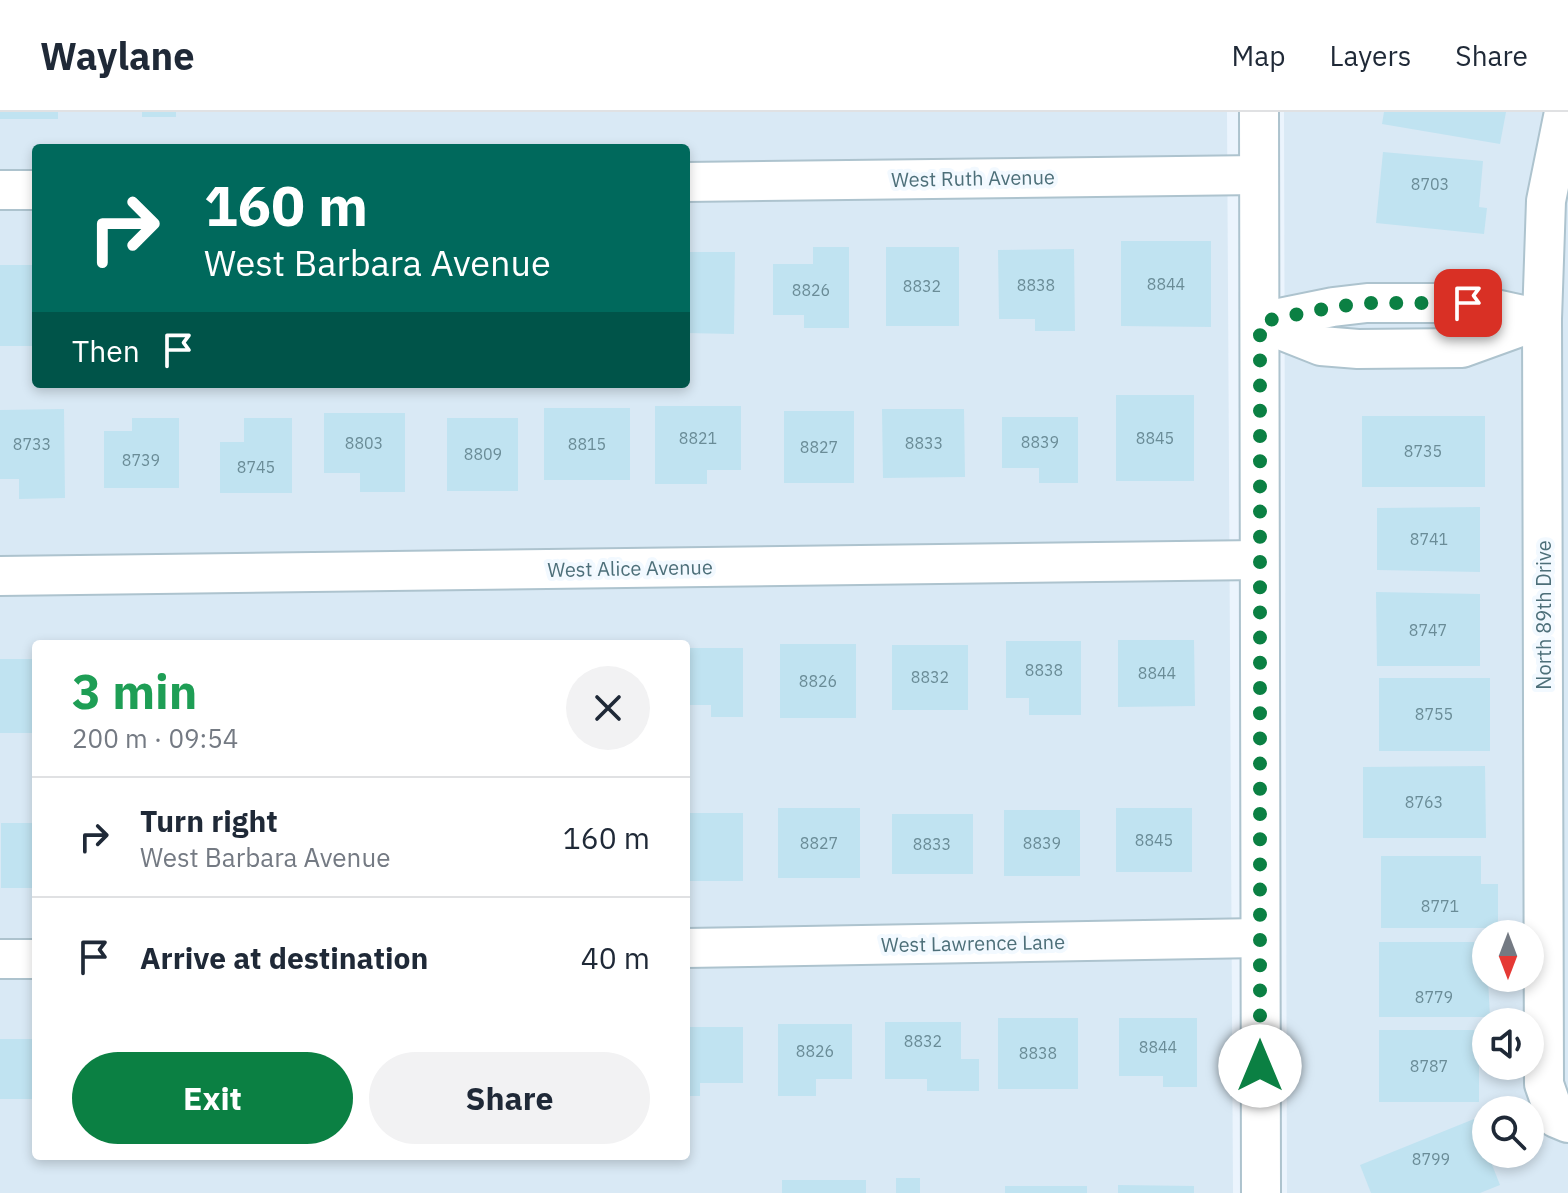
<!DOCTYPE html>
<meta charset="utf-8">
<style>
:root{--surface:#fff;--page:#f2f2f3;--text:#1f2937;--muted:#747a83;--line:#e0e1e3;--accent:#0b8043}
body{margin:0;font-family:"IBM Plex Sans",sans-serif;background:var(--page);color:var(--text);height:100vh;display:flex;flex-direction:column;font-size:30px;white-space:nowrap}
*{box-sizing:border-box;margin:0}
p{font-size:26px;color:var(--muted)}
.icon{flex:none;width:44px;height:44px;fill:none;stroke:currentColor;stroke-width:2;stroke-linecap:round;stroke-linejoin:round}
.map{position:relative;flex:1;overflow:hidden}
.details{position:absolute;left:32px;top:528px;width:658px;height:520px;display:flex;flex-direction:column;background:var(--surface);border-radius:8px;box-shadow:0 4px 12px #0003}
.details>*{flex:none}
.hud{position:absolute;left:32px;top:32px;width:658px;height:244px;border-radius:8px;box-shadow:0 4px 12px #0003;background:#00695c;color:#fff;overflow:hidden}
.needle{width:52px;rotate:180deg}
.controls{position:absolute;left:1472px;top:808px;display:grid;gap:16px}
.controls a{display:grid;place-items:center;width:72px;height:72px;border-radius:50%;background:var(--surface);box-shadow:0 4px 12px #0003;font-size:40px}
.pin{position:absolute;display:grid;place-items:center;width:68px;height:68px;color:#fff;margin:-34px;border-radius:16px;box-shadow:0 4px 12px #0006}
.me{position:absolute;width:88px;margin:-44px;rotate:0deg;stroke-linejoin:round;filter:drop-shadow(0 0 6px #0008)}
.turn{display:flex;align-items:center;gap:28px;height:168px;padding:0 40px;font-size:36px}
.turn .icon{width:104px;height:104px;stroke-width:2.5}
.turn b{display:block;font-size:56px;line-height:68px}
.then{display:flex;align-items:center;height:76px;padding:0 40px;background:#0003;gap:16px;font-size:30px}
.round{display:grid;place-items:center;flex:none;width:84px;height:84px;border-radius:42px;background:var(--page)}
.headline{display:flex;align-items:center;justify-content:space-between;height:136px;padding:0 40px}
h1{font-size:48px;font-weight:700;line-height:60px;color:#1e9e55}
.primary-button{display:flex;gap:16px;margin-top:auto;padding:16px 40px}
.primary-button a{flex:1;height:92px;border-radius:48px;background:var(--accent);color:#fff;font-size:32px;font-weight:700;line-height:92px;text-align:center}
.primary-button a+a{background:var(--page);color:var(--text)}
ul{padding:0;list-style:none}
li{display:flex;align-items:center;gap:24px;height:120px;padding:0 40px;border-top:2px solid var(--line)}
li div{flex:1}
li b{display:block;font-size:30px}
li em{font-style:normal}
header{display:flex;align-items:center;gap:48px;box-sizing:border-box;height:112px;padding:0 40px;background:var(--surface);border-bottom:2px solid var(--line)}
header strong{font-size:38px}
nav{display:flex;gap:44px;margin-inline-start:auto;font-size:28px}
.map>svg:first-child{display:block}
.residential{fill:#d9e9f5;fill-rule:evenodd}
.building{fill:#c0e3f1}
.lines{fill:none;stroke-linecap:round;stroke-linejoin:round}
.minor-casing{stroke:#adc3ce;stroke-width:42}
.minor{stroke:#fff;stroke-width:38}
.route{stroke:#0b8043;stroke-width:14;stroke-dasharray:0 25.2}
.labels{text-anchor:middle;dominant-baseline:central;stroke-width:8;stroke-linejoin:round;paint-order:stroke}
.number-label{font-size:16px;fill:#6a8c97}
.street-label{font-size:20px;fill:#4d6f79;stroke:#f2f9ff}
</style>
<header>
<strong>Waylane</strong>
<nav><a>Map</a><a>Layers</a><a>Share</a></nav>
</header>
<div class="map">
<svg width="1568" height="1081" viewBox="0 0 1568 1081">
<rect width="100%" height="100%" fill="#ebf4fd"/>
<!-- residential -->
<g class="residential">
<path d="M0,0h1227l6,1081h-1233zM36,36h650v236h-650zM36,532h650v512h-650z"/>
<path d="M1284,0h284v1081h-281zM1486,822h44v44h-44zM1486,910h44v44h-44zM1486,998h44v44h-44z"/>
</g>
<!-- building -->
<g class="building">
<rect x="0" y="0" width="58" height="7"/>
<rect x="142" y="0" width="34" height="5"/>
<polygon points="1384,0 1506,0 1500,32 1382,12"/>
<polygon points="1383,40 1483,49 1479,95 1487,96 1484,122 1376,111"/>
<polygon points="1121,129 1211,129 1211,215 1121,214"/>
<polygon points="813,135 849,135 849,216 804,216 804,203 773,203 773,152 813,152"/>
<rect x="886" y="135" width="73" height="79"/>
<polygon points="1074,137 1075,219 1035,219 1035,207 999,207 998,138"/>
<polygon points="686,140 735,140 734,222 686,221"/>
<rect x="0" y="153" width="36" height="81"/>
<rect x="1116" y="283" width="78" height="86"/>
<polygon points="655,294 741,294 741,358 707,358 707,372 655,372"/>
<rect x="544" y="296" width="86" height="72"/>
<polygon points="64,297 65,386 19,387 19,367 0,367 0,298"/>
<polygon points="882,297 964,297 965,365 883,366"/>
<rect x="784" y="299" width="70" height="72"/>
<polygon points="324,301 405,301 405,380 360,380 360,361 324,361"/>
<rect x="1362" y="304" width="123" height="71"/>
<polygon points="1002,305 1078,305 1078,371 1039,371 1039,356 1002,356"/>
<polygon points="132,306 179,306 179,376 104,376 104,319 132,319"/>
<polygon points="244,306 292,306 292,381 220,381 220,330 244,330"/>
<rect x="447" y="306" width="71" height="73"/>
<polygon points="1480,395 1480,460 1377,458 1377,396"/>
<polygon points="1376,480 1480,482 1480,554 1377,554"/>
<polygon points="1118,528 1194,528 1195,594 1118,595"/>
<polygon points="1006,529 1081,529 1081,603 1029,603 1029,586 1006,586"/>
<rect x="780" y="532" width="76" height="74"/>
<rect x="892" y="533" width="76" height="65"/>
<polygon points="686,536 743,536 743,605 711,605 711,593 686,593"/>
<rect x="0" y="547" width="36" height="74"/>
<rect x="1379" y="566" width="111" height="73"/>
<polygon points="1485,654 1486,726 1363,726 1363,655"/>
<rect x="778" y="696" width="82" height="70"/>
<rect x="1116" y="696" width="76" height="64"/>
<rect x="1004" y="698" width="76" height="66"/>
<rect x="686" y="701" width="57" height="68"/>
<rect x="892" y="702" width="81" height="60"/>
<rect x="1" y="711" width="35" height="65"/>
<polygon points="1381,744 1481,744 1481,772 1498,772 1498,816 1381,816"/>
<polygon points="1379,830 1486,830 1490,905 1379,905"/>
<rect x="998" y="906" width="80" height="71"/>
<polygon points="1119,906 1197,906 1197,975 1163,975 1163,964 1119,964"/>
<polygon points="885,910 961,910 961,947 979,947 979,979 927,979 927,967 885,967"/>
<polygon points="778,912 852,912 852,967 816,967 816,984 778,984"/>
<polygon points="686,915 743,915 743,971 700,971 700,984 686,984"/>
<rect x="1379" y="918" width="100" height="72"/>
<rect x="0" y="927" width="36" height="60"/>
<polygon points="1474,1007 1500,1073 1480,1081 1371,1081 1360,1053"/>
<rect x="896" y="1066" width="24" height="15"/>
<rect x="782" y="1068" width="84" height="13"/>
<polygon points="1118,1073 1194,1074 1194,1081 1118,1081"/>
<rect x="1005" y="1074" width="82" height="7"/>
</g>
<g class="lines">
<defs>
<g id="minor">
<polyline points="1259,0 1261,1081"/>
<polyline points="1564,0 1546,89 1542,207 1544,972 1556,1006 1568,1011"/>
<polyline points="686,70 1259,63"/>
<polyline points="0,78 36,78"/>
<polyline points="1260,210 1321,234 1358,237 1462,236 1542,207"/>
<polyline points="1260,210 1333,195 1367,191 1468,191 1541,207"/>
<polyline points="0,464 1259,448"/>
<polyline points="686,836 1259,826"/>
<polyline points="0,847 36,847"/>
</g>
</defs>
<!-- minor casing -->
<use href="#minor" class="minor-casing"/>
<!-- minor -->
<use href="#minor" class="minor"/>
</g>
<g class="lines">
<!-- route -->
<polyline class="route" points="1260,954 1260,210 1333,195 1367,191 1468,191"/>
</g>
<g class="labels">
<!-- number labels -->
<g class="number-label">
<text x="1430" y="72">8703</text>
<text x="1166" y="172">8844</text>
<text x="1036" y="173">8838</text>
<text x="922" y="174">8832</text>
<text x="811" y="178">8826</text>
<text x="698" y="326">8821</text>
<text x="1155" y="326">8845</text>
<text x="1040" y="330">8839</text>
<text x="364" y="331">8803</text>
<text x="924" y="331">8833</text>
<text x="32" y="332">8733</text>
<text x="587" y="332">8815</text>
<text x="819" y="335">8827</text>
<text x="1423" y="339">8735</text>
<text x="483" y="342">8809</text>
<text x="141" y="348">8739</text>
<text x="256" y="355">8745</text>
<text x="1429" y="427">8741</text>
<text x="1428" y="518">8747</text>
<text x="1044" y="558">8838</text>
<text x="1157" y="561">8844</text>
<text x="930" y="565">8832</text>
<text x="818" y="569">8826</text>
<text x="1434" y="602">8755</text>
<text x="1424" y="690">8763</text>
<text x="1154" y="728">8845</text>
<text x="819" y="731">8827</text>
<text x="1042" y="731">8839</text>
<text x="932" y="732">8833</text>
<text x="1440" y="794">8771</text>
<text x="1434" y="885">8779</text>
<text x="923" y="929">8832</text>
<text x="1158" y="935">8844</text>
<text x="815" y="939">8826</text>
<text x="1038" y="941">8838</text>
<text x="1429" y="954">8787</text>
<text x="1431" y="1047">8799</text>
</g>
<!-- street labels -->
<g class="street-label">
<text transform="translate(973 66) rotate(-1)">West Ruth Avenue</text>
<text transform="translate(630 456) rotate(-1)">West Alice Avenue</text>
<text transform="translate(1543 503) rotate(-90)">North 89th Drive</text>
<text transform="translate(973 831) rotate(-1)">West Lawrence Lane</text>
</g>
</g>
</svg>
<div class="controls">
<a><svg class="needle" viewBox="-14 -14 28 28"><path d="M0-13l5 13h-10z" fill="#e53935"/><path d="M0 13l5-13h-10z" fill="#747a83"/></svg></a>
<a><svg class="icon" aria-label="sound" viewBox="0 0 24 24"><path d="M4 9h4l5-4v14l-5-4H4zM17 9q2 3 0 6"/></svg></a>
<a><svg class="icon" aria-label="search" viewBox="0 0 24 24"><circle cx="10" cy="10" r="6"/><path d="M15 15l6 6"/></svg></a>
</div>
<div class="pin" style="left:1468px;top:191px;background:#d93025"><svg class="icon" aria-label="arrive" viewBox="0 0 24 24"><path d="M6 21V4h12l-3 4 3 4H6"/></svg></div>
<svg class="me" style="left:1260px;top:954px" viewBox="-20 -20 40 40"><circle r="19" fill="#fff"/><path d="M0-13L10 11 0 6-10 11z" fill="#0b8043"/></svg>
<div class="hud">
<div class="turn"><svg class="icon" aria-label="right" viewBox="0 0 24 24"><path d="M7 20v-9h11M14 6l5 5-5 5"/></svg><div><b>160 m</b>West Barbara Avenue</div></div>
<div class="then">Then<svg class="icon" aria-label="arrive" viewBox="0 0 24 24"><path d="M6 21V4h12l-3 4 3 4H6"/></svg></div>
</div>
<section class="details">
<div class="headline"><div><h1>3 min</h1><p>200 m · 09:54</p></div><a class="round"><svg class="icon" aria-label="close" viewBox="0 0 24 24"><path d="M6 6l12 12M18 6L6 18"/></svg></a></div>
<ul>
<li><svg class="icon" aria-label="right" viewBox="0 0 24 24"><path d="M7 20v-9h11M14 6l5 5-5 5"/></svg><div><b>Turn right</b><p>West Barbara Avenue</p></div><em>160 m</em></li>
<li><svg class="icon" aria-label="arrive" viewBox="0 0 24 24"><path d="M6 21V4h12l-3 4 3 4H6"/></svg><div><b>Arrive at destination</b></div><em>40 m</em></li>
</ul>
<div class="primary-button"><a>Exit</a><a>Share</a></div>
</section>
</div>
